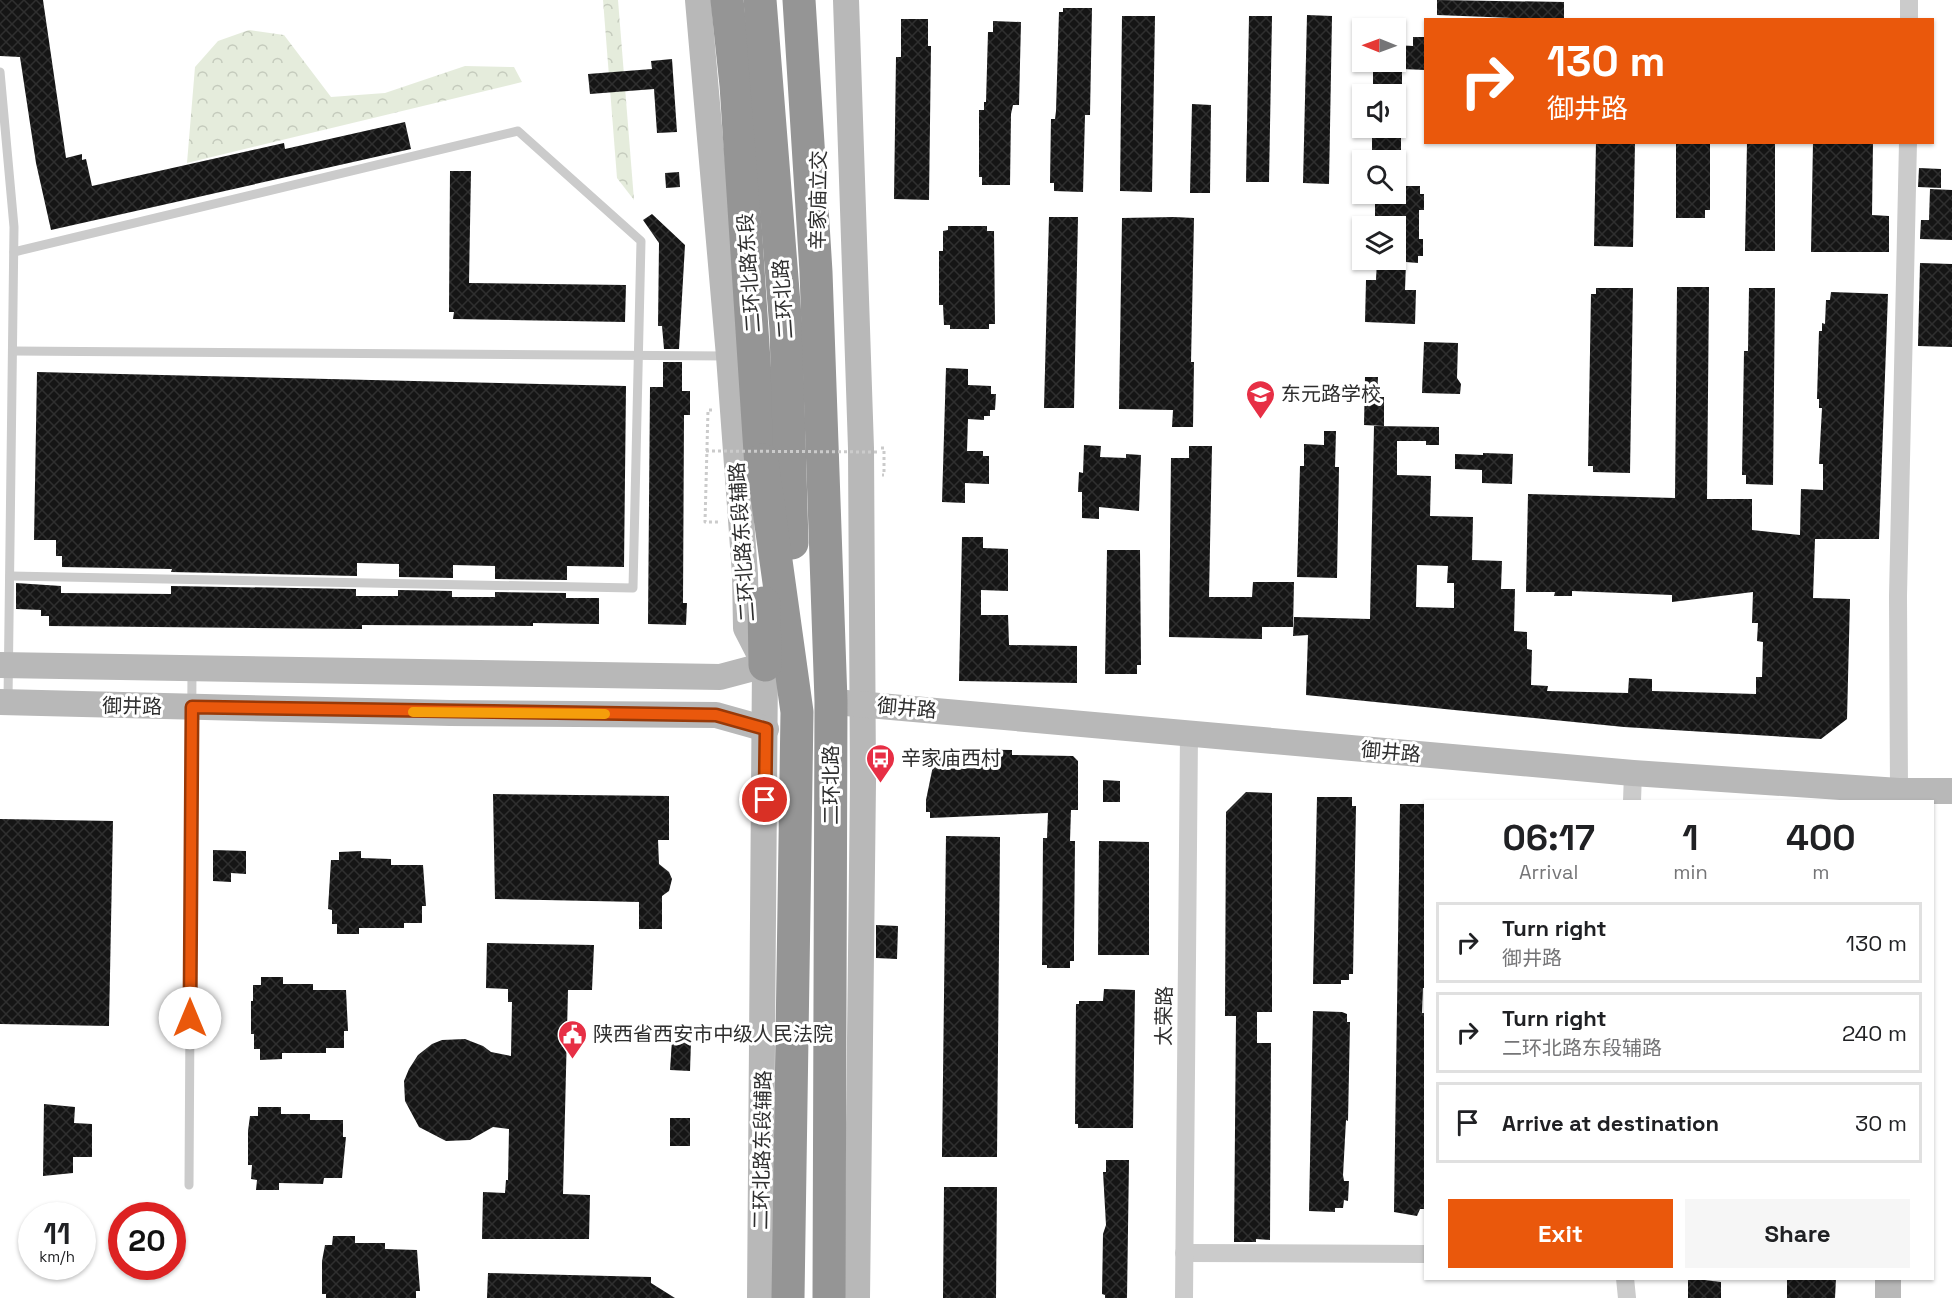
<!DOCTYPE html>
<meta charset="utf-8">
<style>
:root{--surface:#fff;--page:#f6f6f6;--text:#202124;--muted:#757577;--line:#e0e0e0;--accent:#ea580c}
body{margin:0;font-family:"Space Grotesk","Noto Sans SC",sans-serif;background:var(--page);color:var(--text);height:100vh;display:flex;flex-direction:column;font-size:22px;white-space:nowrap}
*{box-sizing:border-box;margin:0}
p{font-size:20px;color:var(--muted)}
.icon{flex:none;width:33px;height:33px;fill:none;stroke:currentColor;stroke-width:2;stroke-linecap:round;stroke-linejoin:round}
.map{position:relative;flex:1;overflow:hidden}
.panel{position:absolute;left:1424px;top:800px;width:510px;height:480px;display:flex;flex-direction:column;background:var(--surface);border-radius:0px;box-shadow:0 2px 4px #0004}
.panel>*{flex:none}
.top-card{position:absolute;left:1424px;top:18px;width:510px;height:126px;border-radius:0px;box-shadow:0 2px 4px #0004;background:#ea580c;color:#fff;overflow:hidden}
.needle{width:39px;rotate:271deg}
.buttons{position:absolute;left:1352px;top:18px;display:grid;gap:12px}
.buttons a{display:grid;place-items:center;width:54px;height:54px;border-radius:0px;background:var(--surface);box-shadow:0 2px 4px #0004;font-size:30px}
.speed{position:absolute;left:18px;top:1202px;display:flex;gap:12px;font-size:30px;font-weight:700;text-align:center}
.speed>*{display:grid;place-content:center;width:78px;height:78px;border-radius:50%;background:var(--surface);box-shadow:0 2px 4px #0004;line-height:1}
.speed small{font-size:15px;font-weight:400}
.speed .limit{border:9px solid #d22;background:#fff;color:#111}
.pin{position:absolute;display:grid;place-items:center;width:51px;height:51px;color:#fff;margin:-26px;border:3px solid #fff;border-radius:50%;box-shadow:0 2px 6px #0007}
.me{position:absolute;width:66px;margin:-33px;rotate:0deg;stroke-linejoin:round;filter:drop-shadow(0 0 4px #0008)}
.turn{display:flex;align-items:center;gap:21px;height:126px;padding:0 24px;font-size:27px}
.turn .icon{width:78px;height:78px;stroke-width:2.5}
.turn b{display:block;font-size:42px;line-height:51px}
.eta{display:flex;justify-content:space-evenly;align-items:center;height:102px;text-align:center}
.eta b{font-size:36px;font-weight:600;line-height:42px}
.primary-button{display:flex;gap:12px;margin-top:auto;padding:12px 24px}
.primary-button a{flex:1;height:69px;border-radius:0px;background:var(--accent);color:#fff;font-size:24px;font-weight:600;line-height:69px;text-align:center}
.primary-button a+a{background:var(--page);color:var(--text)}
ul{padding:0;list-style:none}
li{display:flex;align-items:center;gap:18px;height:81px;margin:0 12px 9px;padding:0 12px;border:3px solid var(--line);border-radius:0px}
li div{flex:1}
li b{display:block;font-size:22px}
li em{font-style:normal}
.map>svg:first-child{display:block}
.forest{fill:url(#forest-crowns)}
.building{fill:url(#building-cross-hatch);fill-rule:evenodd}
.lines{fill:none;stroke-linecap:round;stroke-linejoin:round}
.path{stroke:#cbcbcb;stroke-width:3;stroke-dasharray:3 3;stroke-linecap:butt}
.lane{stroke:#cbcbcb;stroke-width:9}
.street{stroke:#cbcbcb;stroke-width:18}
.secondary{stroke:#b8b8b8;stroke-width:26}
.highway{stroke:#959595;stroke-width:33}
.path-bridge{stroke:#cbcbcb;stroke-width:3;stroke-dasharray:3 3;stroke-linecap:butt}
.route-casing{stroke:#983908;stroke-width:15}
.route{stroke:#ea580c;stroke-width:10}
.slow{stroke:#f59e0b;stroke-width:10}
.labels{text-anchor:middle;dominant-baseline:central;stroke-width:6;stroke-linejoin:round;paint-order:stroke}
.street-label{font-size:20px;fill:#2e2e2e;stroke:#fff}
.poi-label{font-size:20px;fill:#2e2e2e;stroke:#fff;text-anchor:start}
</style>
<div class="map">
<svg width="1952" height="1298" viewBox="0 0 1952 1298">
<defs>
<pattern id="forest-crowns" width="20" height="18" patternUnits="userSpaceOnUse" patternTransform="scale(1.5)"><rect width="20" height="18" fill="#e5ecdc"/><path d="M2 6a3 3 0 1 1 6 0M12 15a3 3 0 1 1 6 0" fill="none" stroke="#c5cbbd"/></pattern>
<pattern id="building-cross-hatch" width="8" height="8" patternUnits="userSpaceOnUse" patternTransform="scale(1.5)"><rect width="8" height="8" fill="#151515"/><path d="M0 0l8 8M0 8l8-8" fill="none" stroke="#2f2f2f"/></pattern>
</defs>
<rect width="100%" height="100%" fill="#fff"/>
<!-- forest -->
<g class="forest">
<polygon points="603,0 618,0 634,200 617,178"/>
<polygon points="249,30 284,35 331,97 385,93 465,66 514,67 522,82 187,163 195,67 218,41"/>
</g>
<!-- building -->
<g class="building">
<polygon points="0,0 43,0 66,158 82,154 82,160 86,159 92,186 284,143 285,149 405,122 411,149 51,230 36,163 20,57 0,56"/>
<polygon points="1437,0 1564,2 1564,20 1437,15"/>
<polygon points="1063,8 1092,8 1090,115 1085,115 1083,192 1054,191 1054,183 1050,183 1051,119 1055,119 1056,111 1059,12 1063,12"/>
<polygon points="1307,15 1332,16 1329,184 1303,183"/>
<polygon points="1122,16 1155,16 1152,192 1120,191"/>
<polygon points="1249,16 1272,16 1269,182 1246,182"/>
<polygon points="901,19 928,19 928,46 931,46 929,200 894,199 896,57 901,57"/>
<polygon points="993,21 1021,22 1019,105 1013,105 1011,114 1010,185 982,185 982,177 979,177 979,110 984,110 984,102 986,102 988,32 993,32"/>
<polygon points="1413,37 1425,37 1425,70 1402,69 1402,94 1373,94 1373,62 1395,62 1395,45 1413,46"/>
<polygon points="672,59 677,132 657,133 654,89 590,94 588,74 652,69 651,61"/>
<polygon points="1192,104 1211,105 1210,193 1190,193"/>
<polygon points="1372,128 1401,128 1401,159 1372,158"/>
<polygon points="1596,142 1635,142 1633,247 1594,246"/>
<polygon points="1681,142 1710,142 1710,210 1705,210 1705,218 1676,218 1676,144"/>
<polygon points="1747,142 1775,142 1775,251 1745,251"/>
<polygon points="1813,142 1873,142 1872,215 1889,216 1889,252 1811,252"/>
<polygon points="1919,168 1941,169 1941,188 1918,187"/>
<polygon points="450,171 471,171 469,283 626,285 625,322 453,319 454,312 449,312"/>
<polygon points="679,172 680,187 666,188 665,173"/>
<polygon points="1404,186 1420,186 1420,194 1424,194 1424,210 1419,210 1419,239 1423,239 1423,256 1418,256 1418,263 1406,262 1405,290 1416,290 1415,324 1365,322 1366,280 1376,280 1377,260 1395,260 1395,226 1378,226 1378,217 1375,217 1375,194 1395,194 1395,189 1404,189"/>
<polygon points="1930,189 1952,190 1952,240 1920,239 1921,220 1929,220"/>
<polygon points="652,214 685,245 679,349 664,349 662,326 658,326 659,243 643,220"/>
<polygon points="1049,217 1078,217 1074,408 1044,408"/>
<polygon points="1174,217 1194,218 1191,362 1194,362 1193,427 1172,427 1173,410 1119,409 1122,218"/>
<polygon points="948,226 987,226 987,231 994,231 995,324 989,324 989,329 950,329 950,325 944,325 943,305 939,305 939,251 943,251 943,231 948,230"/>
<polygon points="1920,263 1952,264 1952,347 1918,346"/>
<path d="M1677,287h32l-2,212h45v31l48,5 1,-46 22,1v-26h-4l3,-56h-3v-9h-2l2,-68h3v-8l3,1 1,-24h4l1,-8 57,2 -9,245h-64l-2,59 37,1 -3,120 -26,20 -197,-12 -318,-32 2,-60 -15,1 1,-19 76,2 4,-193 65,1v18h-13v-4h-29v34l34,1 -1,40 43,1 -1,43 30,1 -1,28h14l-1,42 13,1v17l5,1 -1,35 17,1 -1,5 81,2 1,-15 23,1v12l104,3v-17h6l1,-35 -6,-1 1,-18h-6l1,-31 -81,10v-7l-100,-4v5h-18l1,-4h-29l2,-98 147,4zM1417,565l31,1 -1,17h7v25l-38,-1z"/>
<polygon points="1596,288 1633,288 1630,473 1593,472 1593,466 1588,466 1591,294 1596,294"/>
<polygon points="1749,288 1775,288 1773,485 1746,484 1746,475 1742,475 1744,351 1748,351"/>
<polygon points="1424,342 1458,343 1457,378 1461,384 1460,394 1422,393"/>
<polygon points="663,362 682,362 682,391 690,391 690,415 684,415 683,603 687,603 686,625 648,624 650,387 663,387"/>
<polygon points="946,368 968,369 968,385 991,386 991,394 996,394 995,410 990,410 990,416 984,416 984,420 968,419 967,451 983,451 983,456 989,456 989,484 965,483 965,503 942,502"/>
<polygon points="37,372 626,386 624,567 567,566 567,580 495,579 495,566 453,565 453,578 399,577 399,564 357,563 357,576 171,572 172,569 62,567 62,556 56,556 56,540 34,540"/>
<polygon points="1365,377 1378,377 1377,397 1384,397 1384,426 1364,425"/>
<polygon points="1324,431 1336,431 1335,467 1339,467 1337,578 1297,577 1300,466 1304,466 1304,444 1324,445"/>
<polygon points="1084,445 1101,446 1100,457 1126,458 1126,454 1141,455 1139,511 1099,507 1099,519 1082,518 1082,492 1078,492 1079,472 1083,473"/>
<polygon points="1189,446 1212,446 1209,597 1252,597 1253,582 1294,582 1293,627 1262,627 1262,639 1169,637 1171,458 1189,458"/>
<polygon points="1483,453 1513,454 1512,484 1482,483 1482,470 1455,469 1455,454 1483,455"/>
<polygon points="962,537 983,537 983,548 1008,549 1008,591 981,590 981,615 1008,615 1009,645 1077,646 1077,683 959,681"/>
<polygon points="1107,550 1140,550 1141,665 1137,665 1137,674 1105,674"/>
<polygon points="16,583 61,586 61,593 171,594 171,586 356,589 356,596 398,596 398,590 452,591 452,597 495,597 495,592 566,593 566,598 599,598 599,624 533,623 533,626 362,625 362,629 49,626 49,616 41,616 41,610 16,609"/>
<polygon points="947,749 1012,750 1012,755 1073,756 1078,761 1078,810 1071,810 1070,841 1075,841 1074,944 1074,961 1070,961 1070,968 1047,968 1047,965 1042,965 1043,838 1047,838 1048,813 930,818 930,812 926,812 926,800 934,761"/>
<polygon points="1103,780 1120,781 1120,802 1103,802"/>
<polygon points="1246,792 1272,793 1272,1012 1257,1012 1257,1043 1271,1043 1270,1240 1256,1239 1256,1242 1234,1242 1236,1016 1225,1016 1226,812"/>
<polygon points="493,794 669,796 669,840 658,840 659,864 669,872 672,879 669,891 662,896 662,929 639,929 639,902 495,899"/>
<polygon points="1317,797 1352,797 1352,806 1356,806 1353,974 1349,974 1349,980 1341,980 1341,984 1313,984"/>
<polygon points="1400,804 1425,804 1425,988 1423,988 1422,1013 1425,1013 1425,1209 1420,1209 1417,1216 1394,1212"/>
<polygon points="0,819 113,821 109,1026 0,1024"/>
<polygon points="946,836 1000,837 997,1157 942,1157"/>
<polygon points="1099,841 1149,842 1149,955 1098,955"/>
<polygon points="213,850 246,851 246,874 231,873 231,882 213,881"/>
<polygon points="361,851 361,858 391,859 391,865 423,865 426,906 422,906 422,923 404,923 404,928 359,928 359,934 337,934 337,924 332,924 332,910 328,909 331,860 339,860 339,852"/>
<polygon points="876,925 898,926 897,959 876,958"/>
<polygon points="487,943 594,945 592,990 568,990 563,1194 590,1195 589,1239 482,1239 483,1192 505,1193 506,1180 508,1180 509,1129 493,1127 470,1140 446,1141 419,1127 405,1101 404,1081 409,1069 418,1055 432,1044 442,1040 465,1039 483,1046 491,1052 511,1056 512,1002 508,1002 508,989 486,988"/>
<polygon points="261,977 283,977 283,984 313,984 313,990 346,990 348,1031 344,1031 344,1048 326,1048 326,1053 282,1053 282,1059 260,1060 260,1049 254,1049 254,1034 251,1034 251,1001 253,1001 253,985 261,985"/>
<polygon points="1104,989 1135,990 1133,1128 1078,1128 1078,1124 1075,1124 1076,1004 1079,1004 1079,1001 1103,1001"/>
<polygon points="1313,1011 1342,1012 1347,1014 1347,1022 1350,1022 1348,1121 1346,1120 1343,1175 1344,1181 1349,1181 1348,1201 1344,1200 1343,1208 1335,1208 1335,1212 1309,1211"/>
<polygon points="672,1040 691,1041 690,1071 670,1070"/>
<polygon points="44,1104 75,1107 74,1123 92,1124 92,1157 73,1157 73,1173 43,1176"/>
<polygon points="258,1107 281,1107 281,1114 310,1114 310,1120 343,1120 343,1137 346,1137 342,1178 324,1178 323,1184 279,1183 279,1190 256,1190 257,1180 251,1179 252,1165 248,1165 248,1131 250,1116 258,1116"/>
<rect x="670" y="1118" width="20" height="28"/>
<polygon points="1106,1160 1129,1160 1127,1298 1105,1298 1105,1295 1102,1294 1103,1234 1106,1225 1103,1172 1106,1172"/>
<polygon points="944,1187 997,1187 996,1298 943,1298"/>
<polygon points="333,1236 355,1236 355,1243 385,1243 385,1249 417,1250 420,1291 416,1291 416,1298 326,1298 326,1294 322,1294 322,1261 325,1245 332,1245"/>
<polygon points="488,1273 651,1277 651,1283 675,1298 487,1298"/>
<polygon points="1688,1278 1721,1282 1721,1298 1688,1298"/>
<polygon points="1787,1278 1836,1278 1835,1298 1787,1298"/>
</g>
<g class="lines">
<!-- path -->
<g class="path">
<polyline points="712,410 708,410 705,522 721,522"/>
<polyline points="881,448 884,448 884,475 882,475"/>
</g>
<!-- lane -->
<g class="lane">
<polyline points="0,72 14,227 8,700"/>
<polyline points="13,351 727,356"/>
<polyline points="10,576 633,588 641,241 518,131 14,252"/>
<polyline points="189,1185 192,669"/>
</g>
<!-- street -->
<g class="street">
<polyline points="1909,20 1909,0"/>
<polyline points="1899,791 1898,596 1908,142"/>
<polyline points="1632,801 1633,773"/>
<polyline points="1184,1253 1425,1254"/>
<polyline points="1625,1278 1627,1298"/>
<polyline points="1184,1298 1189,734"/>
</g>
<!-- secondary -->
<g class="secondary">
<polyline points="698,0 729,356 745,574 746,628 765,665 760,1298"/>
<polyline points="846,0 861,448 863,782 857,1298"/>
<polyline points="0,665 720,677 765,665"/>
<polyline points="0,702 450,713 716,715 766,729"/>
<polyline points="846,703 1633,773 1899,791 1952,791"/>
<polyline points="1888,1298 1888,1278"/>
</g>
<!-- highway -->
<g class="highway">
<polyline points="727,0 736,85 762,483"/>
<polyline points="760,0 786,329 792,543"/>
<polyline points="799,0 816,272 831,701 829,1298"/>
<polyline points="762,460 797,712 788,1298"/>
<polyline points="764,603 765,665"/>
</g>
<!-- path-bridge -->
<polyline class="path-bridge" points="706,451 877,452"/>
</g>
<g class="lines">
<defs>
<polyline id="route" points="190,1018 192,707 716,715 766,729 765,800"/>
</defs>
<!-- route casing -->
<use href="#route" class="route-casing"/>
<!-- route -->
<use href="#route" class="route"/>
<!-- slow -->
<polyline class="slow" points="413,712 605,714"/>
</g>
<!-- icons -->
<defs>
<symbol id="school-pin" viewBox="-11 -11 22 30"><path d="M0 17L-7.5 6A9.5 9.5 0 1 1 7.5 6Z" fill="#e72f45" stroke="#fff"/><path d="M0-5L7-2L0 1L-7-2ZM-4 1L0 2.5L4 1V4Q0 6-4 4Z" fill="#fff"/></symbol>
<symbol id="bus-pin" viewBox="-11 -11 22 30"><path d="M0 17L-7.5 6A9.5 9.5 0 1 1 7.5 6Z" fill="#e72f45" stroke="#fff"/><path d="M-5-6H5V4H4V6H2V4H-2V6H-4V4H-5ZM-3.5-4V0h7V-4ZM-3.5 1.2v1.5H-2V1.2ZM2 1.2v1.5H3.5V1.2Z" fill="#fff"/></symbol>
<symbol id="civic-pin" viewBox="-11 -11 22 30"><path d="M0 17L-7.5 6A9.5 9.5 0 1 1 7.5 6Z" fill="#e72f45" stroke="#fff"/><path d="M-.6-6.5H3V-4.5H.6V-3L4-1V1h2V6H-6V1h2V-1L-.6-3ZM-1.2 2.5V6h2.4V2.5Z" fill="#fff"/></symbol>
</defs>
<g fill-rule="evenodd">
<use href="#school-pin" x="1244" y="378" width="33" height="45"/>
<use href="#bus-pin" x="864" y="742" width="33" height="45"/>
<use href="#civic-pin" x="556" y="1018" width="33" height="45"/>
</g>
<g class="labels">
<!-- street labels -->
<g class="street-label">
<text transform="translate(818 200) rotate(-89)">辛家庙立交</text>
<text transform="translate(749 273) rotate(-94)">二环北路东段</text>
<text transform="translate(783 299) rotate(-94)">二环北路</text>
<text transform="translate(742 542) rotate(-94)">二环北路东段辅路</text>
<text transform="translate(132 706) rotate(1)">御井路</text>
<text transform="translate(907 708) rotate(5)">御井路</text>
<text transform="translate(1391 752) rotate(5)">御井路</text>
<text transform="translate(831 785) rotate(-90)">二环北路</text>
<text transform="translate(1164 1016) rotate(-89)">太荣路</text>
<text transform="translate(762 1150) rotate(-89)">二环北路东段辅路</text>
</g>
<!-- poi labels -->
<g class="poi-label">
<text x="1281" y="394">东元路学校</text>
<text x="901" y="758">辛家庙西村</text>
<text x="593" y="1034">陕西省西安市中级人民法院</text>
</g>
</g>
</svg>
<div class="buttons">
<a><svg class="needle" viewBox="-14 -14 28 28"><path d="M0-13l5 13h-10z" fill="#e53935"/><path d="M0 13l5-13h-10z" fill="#757577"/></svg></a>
<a><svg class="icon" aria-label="sound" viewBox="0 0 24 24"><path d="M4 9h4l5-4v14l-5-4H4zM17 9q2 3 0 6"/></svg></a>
<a><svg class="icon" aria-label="search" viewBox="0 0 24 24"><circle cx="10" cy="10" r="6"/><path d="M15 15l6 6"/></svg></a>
<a><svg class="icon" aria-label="layers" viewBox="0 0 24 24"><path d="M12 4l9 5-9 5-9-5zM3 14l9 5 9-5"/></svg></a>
</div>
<div class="speed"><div>11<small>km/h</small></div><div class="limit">20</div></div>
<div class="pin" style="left:765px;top:800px;background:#d93025"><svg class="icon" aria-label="arrive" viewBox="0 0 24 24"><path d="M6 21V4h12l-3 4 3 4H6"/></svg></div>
<svg class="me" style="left:190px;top:1018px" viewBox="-20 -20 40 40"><circle r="19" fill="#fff"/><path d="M0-13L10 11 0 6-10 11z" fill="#ea580c"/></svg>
<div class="top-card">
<div class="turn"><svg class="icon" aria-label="right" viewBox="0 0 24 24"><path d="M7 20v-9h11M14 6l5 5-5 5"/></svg><div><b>130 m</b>御井路</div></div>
</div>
<section class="panel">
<div class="eta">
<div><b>06:17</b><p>Arrival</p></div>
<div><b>1</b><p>min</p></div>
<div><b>400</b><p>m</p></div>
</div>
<ul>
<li><svg class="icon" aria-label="right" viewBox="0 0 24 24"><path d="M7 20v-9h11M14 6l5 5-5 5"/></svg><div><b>Turn right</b><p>御井路</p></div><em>130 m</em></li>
<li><svg class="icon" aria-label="right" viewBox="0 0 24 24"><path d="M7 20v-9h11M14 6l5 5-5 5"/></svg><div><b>Turn right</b><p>二环北路东段辅路</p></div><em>240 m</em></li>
<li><svg class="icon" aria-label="arrive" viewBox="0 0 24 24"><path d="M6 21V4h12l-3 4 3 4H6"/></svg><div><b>Arrive at destination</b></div><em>30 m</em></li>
</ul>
<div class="primary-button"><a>Exit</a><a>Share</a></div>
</section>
</div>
